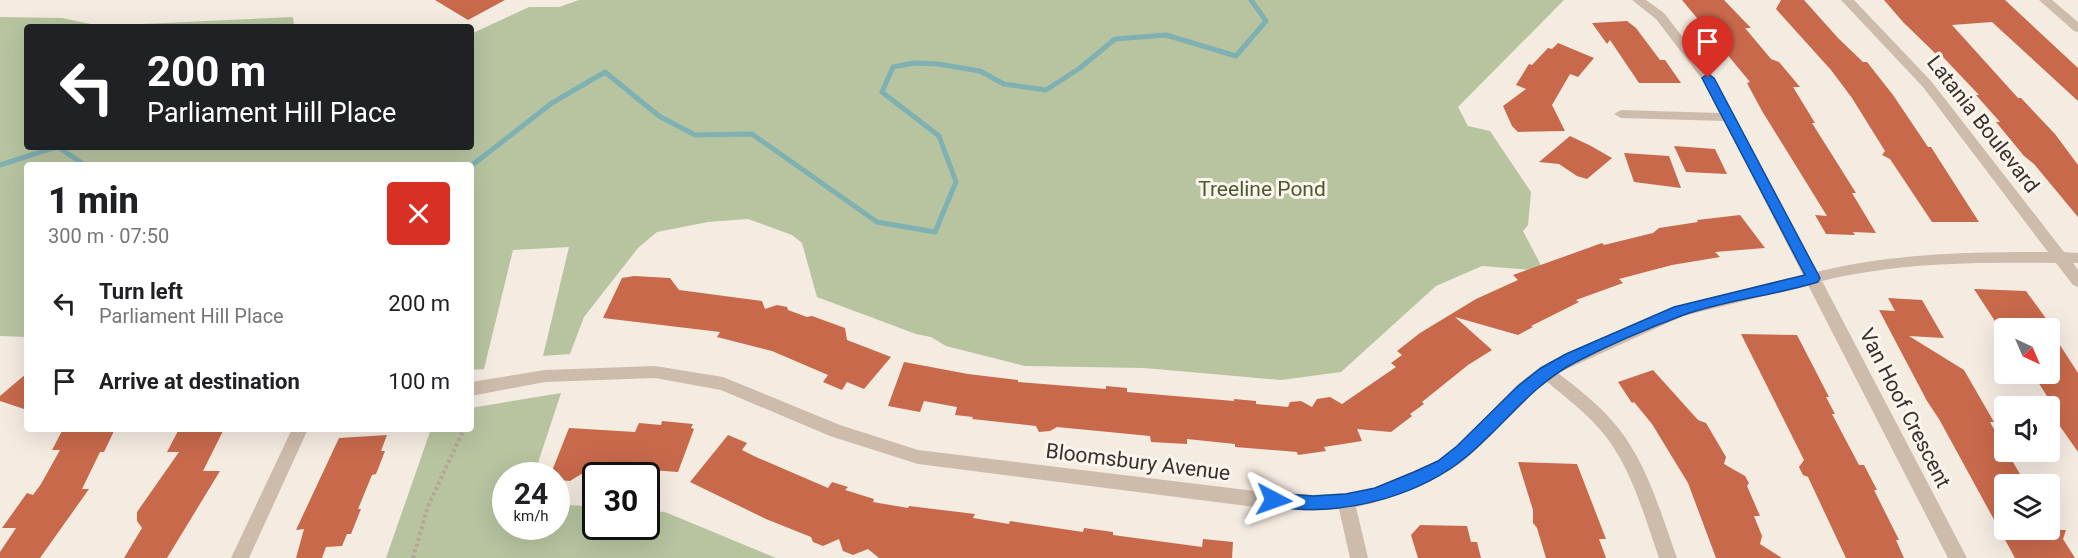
<!DOCTYPE html>
<meta charset="utf-8">
<style>
:root{--surface:#fff;--page:#f6f6f6;--text:#202124;--muted:#757577}
body{margin:0;font-family:Roboto,sans-serif;background:var(--page);color:var(--text);height:100vh;display:flex;flex-direction:column;font-size:22px;white-space:nowrap}
*{box-sizing:border-box;margin:0}
p{font-size:20px;color:var(--muted)}
.icon{flex:none;width:33px;height:33px;fill:none;stroke:currentColor;stroke-width:2;stroke-linecap:round;stroke-linejoin:round}
.map{position:relative;flex:1;overflow:hidden}
.details{position:absolute;left:24px;top:162px;width:450px;height:270px;display:flex;flex-direction:column;background:var(--surface);border-radius:6px;box-shadow:0 6px 24px #0002}
.details>*{flex:none}
.hud{position:absolute;left:24px;top:24px;width:450px;height:126px;border-radius:6px;box-shadow:0 6px 24px #0002;background:#202124;color:#fff;overflow:hidden}
.needle{width:39px;rotate:136deg}
.tools{position:absolute;left:1994px;top:318px;display:grid;gap:12px}
.tools a{display:grid;place-items:center;width:66px;height:66px;border-radius:6px;background:var(--surface);box-shadow:0 6px 24px #0002;font-size:30px}
.speed{position:absolute;left:492px;top:462px;display:flex;gap:12px;font-size:30px;font-weight:700;text-align:center}
.speed>*{display:grid;place-content:center;width:78px;height:78px;border-radius:50%;background:var(--surface);box-shadow:0 6px 24px #0002;line-height:1}
.speed small{font-size:15px;font-weight:400}
.speed .limit{border:3px solid #111;border-radius:9px;background:#fff;color:#111}
.pin{position:absolute;display:grid;place-items:center;width:51px;height:51px;color:#fff;margin:-62px -26px;border-radius:50% 50% 50% 0;rotate:-45deg;box-shadow:0 0 6px #0007}
.pin .icon{rotate:45deg}
.me{position:absolute;width:66px;margin:-33px;rotate:94deg;stroke-linejoin:round;filter:drop-shadow(0 0 4px #0008)}
.turn{display:flex;align-items:center;gap:21px;height:126px;padding:0 24px;font-size:27px}
.turn .icon{width:78px;height:78px;stroke-width:2.5}
.turn b{display:block;font-size:42px;line-height:51px}
.round{display:grid;place-items:center;flex:none;width:63px;height:63px;border-radius:6px;background:var(--page)}
.head{display:flex;align-items:center;justify-content:space-between;height:102px;padding:0 24px}
h1{font-size:36px;font-weight:800;line-height:45px}
ul{padding:0;list-style:none}
li{display:flex;align-items:center;gap:18px;height:78px;padding:0 24px}
li div{flex:1}
li b{display:block;font-size:22px}
li em{font-style:normal}
.map>svg:first-child{display:block}
.green{fill:#b8c4a0}
.lines{fill:none;stroke-linecap:round;stroke-linejoin:round}
.stream{stroke:#7fb0b2;stroke-width:5}
.building{fill:#c8694b}
.path{stroke:#b9a596;stroke-width:4;stroke-dasharray:3 3;stroke-linecap:butt}
.minor{fill:#cdbbac;fill-rule:evenodd}
.route{fill:#1a73e8;stroke:#114b97;stroke-width:1.5}
.labels{text-anchor:middle;dominant-baseline:central;stroke-width:6;stroke-linejoin:round;paint-order:stroke}
.street-label{font-size:21px;fill:#3b302b;stroke:#fbf5ee}
.park-label{font-size:21px;fill:#4a5a2e;stroke:#fbf5ee}
</style>
<div class="map">
<svg width="2078" height="558" viewBox="0 0 2078 558">
<rect width="100%" height="100%" fill="#f4ebe1"/>
<!-- green -->
<g class="green">
<polygon points="579,0 1564,0 1458,107 1468,126 1490,131 1531,192 1528,225 1523,231 1544,271 1482,266 1436,286 1341,372 1281,380 1144,368 1025,366 946,346 931,337 916,334 817,297 802,243 792,235 748,219 708,222 657,232 638,248 584,317 570,354 543,356 569,247 513,250 484,369 471,370 471,165 27,165 27,337 0,336 0,17 62,18 100,26 293,17 294,27 27,27 27,147 471,147 471,34 529,7 559,7"/>
<polygon points="561,393 534,475 506,476 506,526 556,526 557,504 595,507 596,526 646,526 647,511 665,512 776,558 386,558 431,429 471,429 471,408"/>
</g>
<g class="lines">
<!-- stream -->
<g class="stream">
<polyline points="58,147 85,165"/>
<polyline points="0,165 56,147"/>
<polyline points="471,166 552,103 605,72 659,116 695,135 752,134 877,222 935,232 956,182 939,136 882,92 893,67 914,63 938,64 980,71 1004,84 1046,90 1080,68 1115,39 1166,35 1236,56 1266,21 1251,0"/>
</g>
</g>
<!-- building -->
<g class="building">
<polygon points="435,0 505,0 468,20"/>
<polygon points="1682,0 1724,0 1751,28 1745,28 1771,59 1779,62 1800,87 1793,87 1815,123 1812,123 1856,193 1852,193 1876,233 1853,232 1855,235 1826,234 1815,215 1827,216 1762,111 1747,83 1750,82"/>
<polygon points="1781,0 1804,0 1838,38 1863,62 1867,62 1893,95 1928,147 1931,147 1979,222 1932,222 1890,159 1882,155 1885,151 1852,98 1831,70 1776,9"/>
<polygon points="1884,0 2005,0 2078,68 2078,101 1992,22 1952,25 2018,98 2021,98 2055,134 2078,165 2078,217 2034,164 2024,156 1996,122 2000,122 1976,95 1979,95 1942,56 1939,57 1903,22"/>
<polygon points="1627,21 1636,28 1660,60 1665,60 1681,83 1639,83 1610,40 1607,44 1592,23"/>
<polygon points="1558,43 1594,58 1578,77 1570,74 1552,105 1565,131 1518,132 1512,126 1503,106 1526,89 1516,85 1529,64 1532,65 1548,48 1552,49"/>
<polygon points="1570,136 1591,146 1612,158 1587,179 1577,176 1559,164 1539,162"/>
<polygon points="1674,146 1715,149 1727,174 1686,172"/>
<polygon points="1624,153 1669,156 1681,188 1634,182"/>
<polygon points="1740,215 1765,248 1715,252 1720,257 1672,265 1619,279 1623,283 1576,300 1579,302 1531,326 1533,327 1518,335 1455,317 1492,350 1468,365 1422,402 1424,404 1410,414 1412,416 1391,432 1357,429 1362,441 1324,447 1326,451 1298,455 1297,452 1235,447 1235,444 1187,439 1187,444 1151,442 1150,436 1057,427 1050,431 1039,432 1036,426 972,419 973,417 955,415 957,407 924,401 920,412 888,406 904,362 968,374 1018,380 1018,382 1106,389 1106,386 1127,388 1127,392 1234,401 1234,399 1256,401 1256,404 1288,407 1290,402 1301,401 1312,407 1317,399 1330,397 1342,404 1396,367 1391,363 1402,355 1397,351 1420,333 1476,299 1518,280 1513,275 1602,243 1604,245 1653,233 1659,228 1698,222 1697,220"/>
<polygon points="634,276 670,278 679,290 762,301 765,309 777,305 787,307 788,310 807,317 812,316 845,328 847,340 891,357 864,389 847,382 842,390 823,382 828,375 772,351 717,337 720,332 603,318 622,278"/>
<polygon points="1974,289 2026,291 2053,328 2049,328 2078,373 2078,452 2050,412 2057,412 2033,374 2049,374 2049,328 2004,328 2004,335"/>
<polygon points="1888,298 1922,300 1944,338 1909,336 1964,370 1994,422 1990,422 2004,447 2004,452 2007,452 2026,484 2004,484 2004,530 2066,530 2063,539 2075,558 2015,558 1939,419 1927,401 1879,310 1895,311"/>
<polygon points="1741,334 1797,335 1829,397 1826,397 1835,414 1832,414 1859,465 1864,465 1877,490 1874,490 1899,540 1896,540 1904,558 1846,558 1808,477 1803,475 1799,467 1804,460"/>
<polygon points="1653,370 1698,420 1706,423 1726,457 1724,464 1745,476 1749,483 1747,486 1760,516 1754,516 1762,536 1760,544 1782,558 1716,558 1688,483 1652,424 1634,402 1632,403 1618,382"/>
<polygon points="27,373 27,410 0,401 0,396"/>
<polygon points="662,421 693,424 691,428 694,429 678,472 612,467 609,476 585,476 583,473 570,481 560,480 557,476 550,476 569,428 635,432 639,423 661,425"/>
<polygon points="63,429 115,429 104,452 100,452 82,489 89,489 40,558 0,558 0,552 16,528 2,528 27,493 33,495 41,484 60,450 52,450"/>
<polygon points="179,429 224,429 203,471 220,471 167,558 124,558 142,528 137,521 137,512 179,452 167,452"/>
<polygon points="387,435 381,451 385,451 376,474 372,475 358,509 361,509 351,534 347,534 342,546 326,547 322,558 296,558 304,529 296,530 339,438"/>
<polygon points="728,435 747,443 742,450 756,457 828,488 832,482 848,487 845,490 874,499 873,502 908,508 909,506 975,514 973,518 1009,524 1010,521 1083,532 1084,528 1113,532 1113,535 1202,547 1203,539 1233,542 1232,558 879,558 868,549 853,555 843,551 839,539 823,546 813,542 811,537 766,519 690,482"/>
<polygon points="1518,462 1577,464 1606,539 1599,539 1606,558 1546,558 1537,528 1533,523 1533,510"/>
<polygon points="1420,525 1467,526 1471,542 1477,542 1481,558 1418,558 1411,535"/>
</g>
<g class="lines">
<!-- path -->
<polyline class="path" points="413,558 428,506 464,429"/>
<!-- minor -->
<g class="minor">
<path d="M1632,0h14l18,13 48,62 104,197c78,-19 153,-20 232,-20l-125,-165 -82,-87h13l77,81 133,171 14,1v10h-5l5,7v17l-5,-2 -17,-22c-79,-1 -157,-1 -234,18l145,277h-19l-140,-273 -125,31 -125,57c22,17 44,34 61,56 29,37 42,85 58,129h-18c-14,-40 -26,-85 -52,-120 -17,-22 -39,-39 -61,-57 -28,22 -50,51 -77,75 -26,24 -78,44 -113,51l12,51h-18l-11,-49 -26,2 -58,-4 -337,-43 -88,-28 -109,-46 -66,-12 -110,4 -74,14v-14l74,-12 110,-4 68,11 117,48 78,25 337,41 58,4 33,-2 28,-5 63,-27 20,-15 60,-61 23,-18 25,-13 109,-47 129,-32 -79,-154 -103,-3 -7,-4 7,-4 98,3 -17,-34 -46,-60z"/>
<polygon points="2039,0 2052,0 2078,22 2078,32 2074,31"/>
<polygon points="292,429 308,429 249,558 231,558"/>
</g>
</g>
<!-- route -->
<path class="route" d="M1708,74l6,4 106,200 -2,4c-45,14 -94,18 -137,34 -35,13 -72,29 -105,46 -45,23 -72,64 -110,95 -45,37 -113,56 -170,52 -10,-1 -19,-1 -27,-4l-3,-5 3,-5 5,-2 39,3 33,-2 29,-6 39,-16 24,-11 19,-15 61,-60 23,-18 25,-14 108,-47 131,-32 -103,-197z"/>
<g class="labels">
<!-- street labels -->
<g class="street-label">
<text transform="translate(1983 124) rotate(52)">Latania Boulevard</text>
<text transform="translate(1905 408) rotate(63)">Van Hoof Crescent</text>
<text transform="translate(1138 462) rotate(7)">Bloomsbury Avenue</text>
</g>
<!-- park labels -->
<g class="park-label">
<text x="1262" y="189">Treeline Pond</text>
</g>
</g>
</svg>
<div class="tools">
<a><svg class="needle" viewBox="-14 -14 28 28"><path d="M0-13l5 13h-10z" fill="#e53935"/><path d="M0 13l5-13h-10z" fill="#757577"/></svg></a>
<a><svg class="icon" aria-label="sound" viewBox="0 0 24 24"><path d="M4 9h4l5-4v14l-5-4H4zM17 9q2 3 0 6"/></svg></a>
<a><svg class="icon" aria-label="layers" viewBox="0 0 24 24"><path d="M12 4l9 5-9 5-9-5zM3 14l9 5 9-5"/></svg></a>
</div>
<div class="speed"><div>24<small>km/h</small></div><div class="limit">30</div></div>
<div class="pin" style="left:1708px;top:78px;background:#d93025"><svg class="icon" aria-label="arrive" viewBox="0 0 24 24"><path d="M6 21V4h12l-3 4 3 4H6"/></svg></div>
<svg class="me" style="left:1274px;top:500px" viewBox="-20 -20 40 40"><path d="M0-17L14 15 0 8-14 15z" fill="#1a73e8" stroke="#fff" stroke-width="4"/></svg>
<div class="hud">
<div class="turn"><svg class="icon" aria-label="left" viewBox="0 0 24 24"><path d="M17 20v-9H6M10 6l-5 5 5 5"/></svg><div><b>200 m</b>Parliament Hill Place</div></div>
</div>
<section class="details">
<div class="head"><div><h1>1 min</h1><p>300 m · 07:50</p></div><a class="round" style="background:#d93025;color:#fff"><svg class="icon" aria-label="close" viewBox="0 0 24 24"><path d="M6 6l12 12M18 6L6 18"/></svg></a></div>
<ul>
<li><svg class="icon" aria-label="left" viewBox="0 0 24 24"><path d="M17 20v-9H6M10 6l-5 5 5 5"/></svg><div><b>Turn left</b><p>Parliament Hill Place</p></div><em>200 m</em></li>
<li><svg class="icon" aria-label="arrive" viewBox="0 0 24 24"><path d="M6 21V4h12l-3 4 3 4H6"/></svg><div><b>Arrive at destination</b></div><em>100 m</em></li>
</ul>
</section>
</div>
